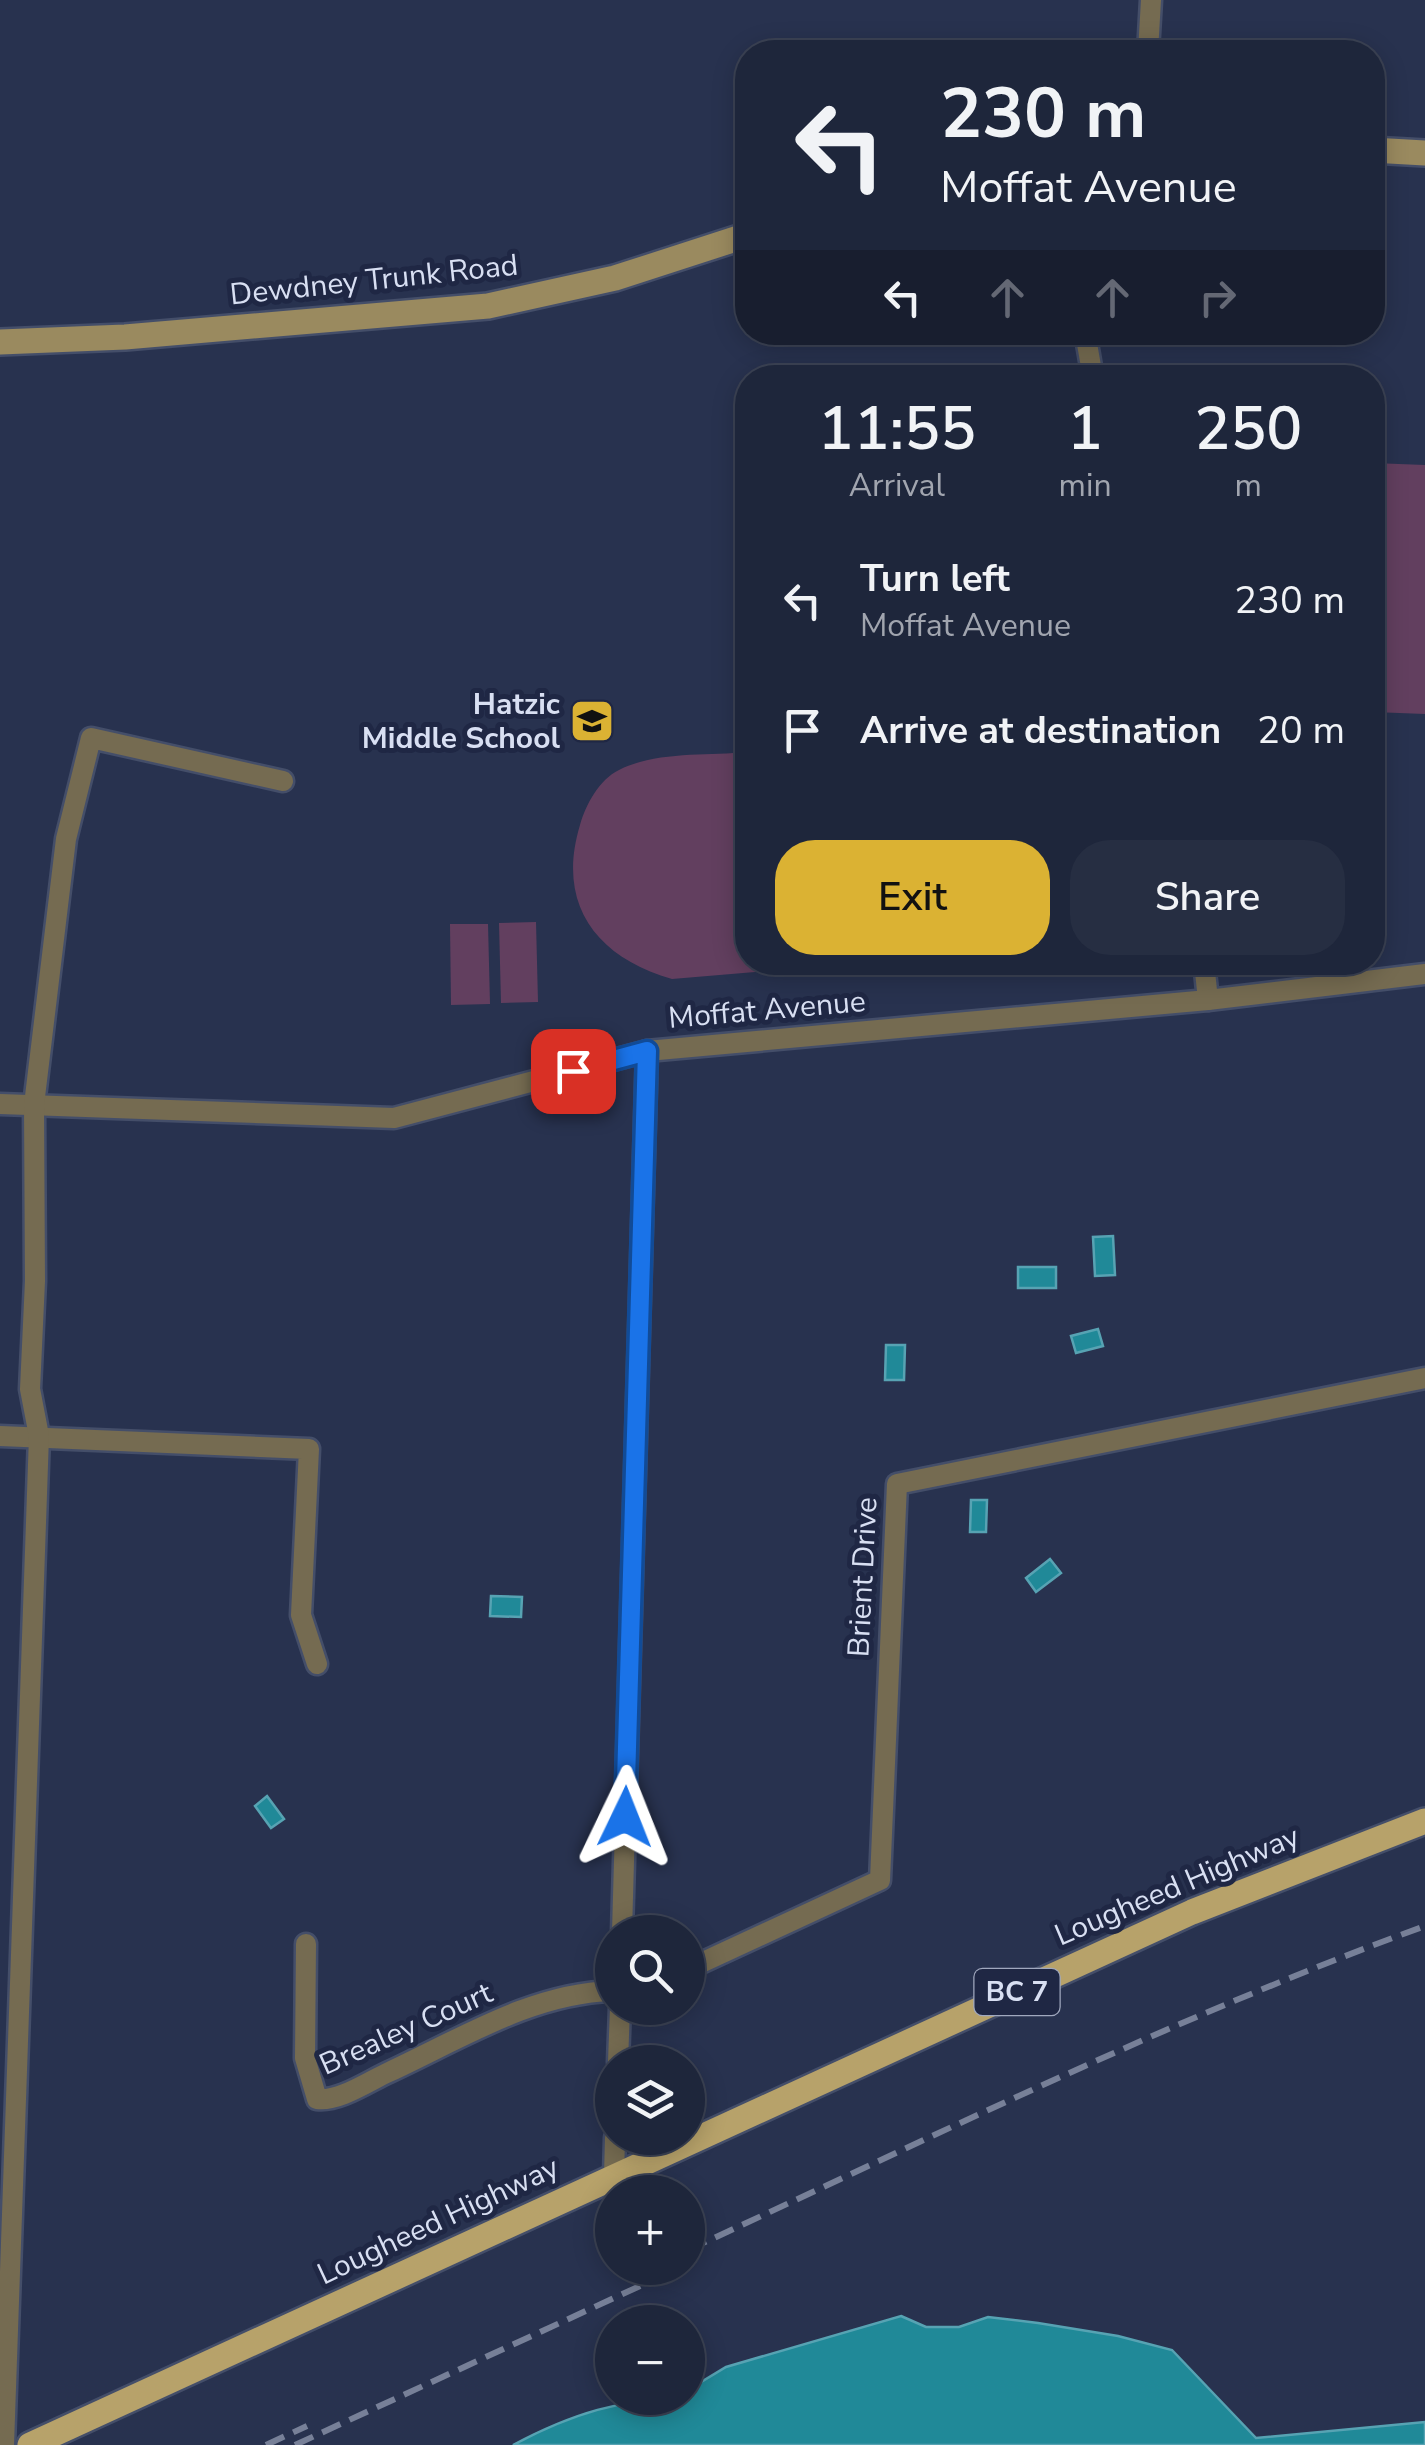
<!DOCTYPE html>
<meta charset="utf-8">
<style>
:root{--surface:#1e263b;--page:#262e42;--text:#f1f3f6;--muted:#a1a5af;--line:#3c4355;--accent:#dbb233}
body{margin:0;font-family:"Nunito Sans",sans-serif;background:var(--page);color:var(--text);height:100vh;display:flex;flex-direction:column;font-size:38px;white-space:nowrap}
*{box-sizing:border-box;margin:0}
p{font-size:32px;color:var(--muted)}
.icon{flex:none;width:55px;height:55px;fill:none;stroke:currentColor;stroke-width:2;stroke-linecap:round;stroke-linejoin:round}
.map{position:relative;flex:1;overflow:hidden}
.side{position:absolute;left:735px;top:365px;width:650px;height:610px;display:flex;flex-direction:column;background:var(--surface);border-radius:40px;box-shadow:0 5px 25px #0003,0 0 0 2px var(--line)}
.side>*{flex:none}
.hud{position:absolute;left:735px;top:40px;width:650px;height:305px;border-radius:40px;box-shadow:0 5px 25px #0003,0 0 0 2px var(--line);background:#1e263b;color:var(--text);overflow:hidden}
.tools{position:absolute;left:595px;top:1915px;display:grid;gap:20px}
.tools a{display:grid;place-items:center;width:110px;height:110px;border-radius:50%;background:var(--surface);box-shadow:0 5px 25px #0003,0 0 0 2px var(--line);font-size:50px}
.pin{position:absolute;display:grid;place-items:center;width:85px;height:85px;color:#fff;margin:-42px;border-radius:20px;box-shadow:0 5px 15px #0006}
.me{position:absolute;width:110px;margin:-55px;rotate:2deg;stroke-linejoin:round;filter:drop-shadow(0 0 8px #0008)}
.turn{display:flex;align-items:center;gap:35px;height:210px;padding:0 40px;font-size:45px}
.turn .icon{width:130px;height:130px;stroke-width:2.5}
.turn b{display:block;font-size:70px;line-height:85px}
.lanes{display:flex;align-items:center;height:95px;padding:0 40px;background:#0003;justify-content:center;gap:50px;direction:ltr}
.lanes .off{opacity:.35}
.eta{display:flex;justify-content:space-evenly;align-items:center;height:170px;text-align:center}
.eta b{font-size:60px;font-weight:600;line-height:70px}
.action{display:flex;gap:20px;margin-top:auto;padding:20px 40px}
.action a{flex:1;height:115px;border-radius:40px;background:var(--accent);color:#111;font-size:40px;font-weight:600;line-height:115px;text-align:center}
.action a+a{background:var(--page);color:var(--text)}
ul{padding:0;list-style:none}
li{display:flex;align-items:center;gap:30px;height:130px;padding:0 40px}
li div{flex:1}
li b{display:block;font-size:38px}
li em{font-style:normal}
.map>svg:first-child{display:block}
.green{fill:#623f5f}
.water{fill:#208998;stroke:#57a3b3;stroke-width:2.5}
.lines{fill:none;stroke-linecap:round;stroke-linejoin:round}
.minor-casing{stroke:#444e69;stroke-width:25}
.secondary-casing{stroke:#444e69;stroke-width:30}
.primary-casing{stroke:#444e69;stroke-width:30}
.minor{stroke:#756b51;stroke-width:20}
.secondary{stroke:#9a8a5f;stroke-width:25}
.primary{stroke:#b7a26a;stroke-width:25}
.rail{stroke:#778098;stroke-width:6;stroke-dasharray:20 10;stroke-linecap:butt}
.route-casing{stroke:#114b97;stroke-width:25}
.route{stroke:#1a73e8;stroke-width:18}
.labels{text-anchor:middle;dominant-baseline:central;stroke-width:10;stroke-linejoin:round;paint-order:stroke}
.shield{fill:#1f2744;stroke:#a0a8be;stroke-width:2.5}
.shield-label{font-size:28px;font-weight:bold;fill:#d8dff2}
.street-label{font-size:30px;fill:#d8dff2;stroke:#1f2744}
.poi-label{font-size:30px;font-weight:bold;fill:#d8dff2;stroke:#1f2744;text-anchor:end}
</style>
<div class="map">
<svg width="1425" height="2445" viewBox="0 0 1425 2445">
<rect width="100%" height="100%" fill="#28324f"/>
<!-- green -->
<g class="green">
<polygon points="1373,463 1425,465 1425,714 1373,712"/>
<path d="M747,752l1,210 111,1 -187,16c-76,-22 -116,-75 -92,-154 6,-21 19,-45 39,-55 37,-19 88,-14 128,-18z"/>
<polygon points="536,922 538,1002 501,1003 499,923"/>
<polygon points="450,924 488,924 490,1004 451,1005"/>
</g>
<!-- water -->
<g class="water">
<polygon points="1113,1236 1115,1275 1095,1276 1093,1237"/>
<rect x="1018" y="1267" width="38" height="21"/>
<polygon points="1098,1329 1103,1346 1076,1353 1071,1336"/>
<polygon points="886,1345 905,1345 904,1380 885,1380"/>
<polygon points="971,1500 987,1500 986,1532 970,1532"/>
<polygon points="1050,1559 1061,1573 1036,1592 1026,1578"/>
<polygon points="491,1596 522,1597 521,1617 490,1616"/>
<polygon points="267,1796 284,1819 271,1828 255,1806"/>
<path d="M901,2316l25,11h33l29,-10 50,6 80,13 54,14 84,88 169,-16v23h-912c58,-31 109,-47 175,-47v-8l38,-23z"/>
</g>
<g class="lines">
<defs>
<g id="minor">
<polyline points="1148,52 1151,0"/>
<polyline points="1085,332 1093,378"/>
<polyline points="1204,962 1208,1000"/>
<polyline points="0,1104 394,1118 647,1051 1208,1000 1425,974"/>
<polyline points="0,1436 309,1449 301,1615 317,1664"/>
<polyline points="622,1932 647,1051"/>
<path d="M306,1944l-1,114 12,41c22,3 52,-18 72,-27 71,-33 144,-79 223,-81"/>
<polyline points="688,1969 880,1880 897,1484 1425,1378"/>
<polyline points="618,2062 620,2008"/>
<polyline points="614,2176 615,2138"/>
<polyline points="4,2445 39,1436 30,1389 35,1281 34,1105 66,839 91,738 283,781"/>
</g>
<g id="secondary">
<polyline points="1372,150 1425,153"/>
<polyline points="0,342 125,337 488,306 615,278 748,235"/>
</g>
<polyline id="primary" points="30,2445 1192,1912 1425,1821"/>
</defs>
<!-- minor casing -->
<use href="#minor" class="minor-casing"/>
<!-- secondary casing -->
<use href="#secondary" class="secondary-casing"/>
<!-- primary casing -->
<use href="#primary" class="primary-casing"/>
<!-- minor -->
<use href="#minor" class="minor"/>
<!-- secondary -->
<use href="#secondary" class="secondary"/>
<!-- primary -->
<use href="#primary" class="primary"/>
<!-- rail -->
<g class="rail">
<path d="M688,2250c243,-112 484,-232 737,-324"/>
<polyline points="266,2445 307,2426"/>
<polyline points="295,2445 679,2268"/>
</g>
</g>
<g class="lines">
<defs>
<polyline id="route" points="573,1071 647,1051 625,1817"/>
</defs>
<!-- route casing -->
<use href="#route" class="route-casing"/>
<!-- route -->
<use href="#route" class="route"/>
</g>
<!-- icons -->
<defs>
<symbol id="school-square" viewBox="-11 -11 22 22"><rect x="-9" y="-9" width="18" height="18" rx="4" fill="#dbb233" stroke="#1f2744"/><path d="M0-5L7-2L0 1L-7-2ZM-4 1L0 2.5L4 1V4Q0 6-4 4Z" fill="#111"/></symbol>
</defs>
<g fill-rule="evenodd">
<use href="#school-square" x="567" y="696" width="50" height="50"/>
</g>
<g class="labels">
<!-- shield labels -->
<rect class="shield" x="974.5" y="1969" width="85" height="46" rx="8"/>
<g class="shield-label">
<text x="1017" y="1992">BC 7</text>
</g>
<!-- street labels -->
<g class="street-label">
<text transform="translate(374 280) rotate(-6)">Dewdney Trunk Road</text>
<text transform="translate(767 1010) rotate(-5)">Moffat Avenue</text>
<text transform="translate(863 1577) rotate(-87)">Brient Drive</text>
<text transform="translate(1177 1886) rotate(-23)">Lougheed Highway</text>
<text transform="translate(406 2029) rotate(-24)">Brealey Court</text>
<text transform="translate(438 2221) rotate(-25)">Lougheed Highway</text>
</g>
<!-- poi labels -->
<g class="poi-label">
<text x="560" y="704">Hatzic<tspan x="560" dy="34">Middle School</tspan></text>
</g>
</g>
</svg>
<div class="tools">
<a><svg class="icon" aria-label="search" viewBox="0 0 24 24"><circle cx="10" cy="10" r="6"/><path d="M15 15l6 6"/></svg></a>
<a><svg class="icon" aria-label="layers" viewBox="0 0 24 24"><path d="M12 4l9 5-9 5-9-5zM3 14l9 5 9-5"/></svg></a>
<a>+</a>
<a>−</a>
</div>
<div class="pin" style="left:573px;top:1071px;background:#d93025"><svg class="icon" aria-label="arrive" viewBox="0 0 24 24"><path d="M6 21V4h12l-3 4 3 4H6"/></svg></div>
<svg class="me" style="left:625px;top:1817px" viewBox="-20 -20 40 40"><path d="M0-17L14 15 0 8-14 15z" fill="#1a73e8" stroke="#fff" stroke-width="4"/></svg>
<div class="hud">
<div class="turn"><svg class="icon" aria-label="left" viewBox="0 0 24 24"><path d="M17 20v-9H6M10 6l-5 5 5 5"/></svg><div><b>230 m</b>Moffat Avenue</div></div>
<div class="lanes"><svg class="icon" aria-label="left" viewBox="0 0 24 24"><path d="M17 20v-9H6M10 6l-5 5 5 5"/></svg><svg class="icon off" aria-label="ahead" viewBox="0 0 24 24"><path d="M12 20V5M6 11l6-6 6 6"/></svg><svg class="icon off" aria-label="ahead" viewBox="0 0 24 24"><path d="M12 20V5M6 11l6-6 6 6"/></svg><svg class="icon off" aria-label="right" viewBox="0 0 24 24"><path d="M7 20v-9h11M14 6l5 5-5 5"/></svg></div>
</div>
<section class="side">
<div class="eta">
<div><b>11:55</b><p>Arrival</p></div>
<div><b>1</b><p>min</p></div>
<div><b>250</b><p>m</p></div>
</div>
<ul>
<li><svg class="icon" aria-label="left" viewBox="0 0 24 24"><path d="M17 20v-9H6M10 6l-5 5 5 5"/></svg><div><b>Turn left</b><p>Moffat Avenue</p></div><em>230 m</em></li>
<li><svg class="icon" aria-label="arrive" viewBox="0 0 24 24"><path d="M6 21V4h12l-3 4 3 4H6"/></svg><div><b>Arrive at destination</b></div><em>20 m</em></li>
</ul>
<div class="action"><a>Exit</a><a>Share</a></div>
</section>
</div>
